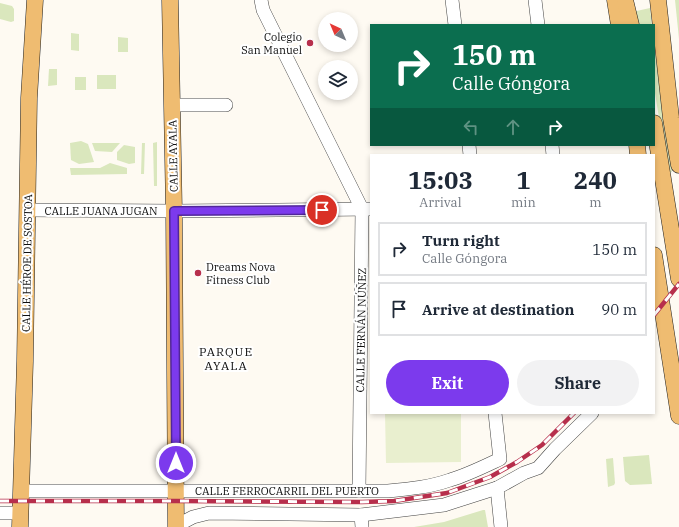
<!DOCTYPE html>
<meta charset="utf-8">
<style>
:root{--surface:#fff;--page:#f2f2f3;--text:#1f2937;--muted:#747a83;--line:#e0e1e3;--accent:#7c3aed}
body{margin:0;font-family:"IBM Plex Serif",serif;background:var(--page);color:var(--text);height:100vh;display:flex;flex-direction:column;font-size:15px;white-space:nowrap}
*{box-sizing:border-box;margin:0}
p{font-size:13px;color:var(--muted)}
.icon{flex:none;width:22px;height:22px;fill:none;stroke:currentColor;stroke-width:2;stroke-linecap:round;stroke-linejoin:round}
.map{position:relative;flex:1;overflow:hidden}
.sheet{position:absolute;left:370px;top:154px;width:285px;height:260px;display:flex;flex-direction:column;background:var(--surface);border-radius:0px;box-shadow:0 2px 6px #0003}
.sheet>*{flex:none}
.top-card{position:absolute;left:370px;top:24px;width:285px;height:122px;border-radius:0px;box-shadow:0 2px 6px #0003;background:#0b6e4f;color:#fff;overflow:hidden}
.needle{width:26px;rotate:316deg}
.tools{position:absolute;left:318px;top:12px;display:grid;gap:8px}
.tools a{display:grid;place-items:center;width:40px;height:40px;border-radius:50%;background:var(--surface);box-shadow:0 2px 6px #0003;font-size:20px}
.pin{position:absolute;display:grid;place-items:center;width:34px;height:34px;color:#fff;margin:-17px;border:2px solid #fff;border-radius:50%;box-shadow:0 1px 4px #0007}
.me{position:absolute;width:44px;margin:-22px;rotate:0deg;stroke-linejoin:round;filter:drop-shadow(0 0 3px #0008)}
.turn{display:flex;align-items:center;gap:14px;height:84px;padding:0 16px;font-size:18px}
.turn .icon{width:52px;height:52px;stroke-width:2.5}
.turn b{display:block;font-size:28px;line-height:34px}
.lanes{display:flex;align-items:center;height:38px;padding:0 16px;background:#0003;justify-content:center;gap:20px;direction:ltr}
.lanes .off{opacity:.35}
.eta{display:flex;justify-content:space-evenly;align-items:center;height:68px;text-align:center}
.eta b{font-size:24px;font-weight:800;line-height:28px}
.button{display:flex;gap:8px;margin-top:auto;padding:8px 16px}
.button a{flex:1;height:46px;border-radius:24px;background:var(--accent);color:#fff;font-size:16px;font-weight:800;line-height:46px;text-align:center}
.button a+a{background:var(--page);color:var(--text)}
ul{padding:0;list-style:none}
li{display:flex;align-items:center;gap:12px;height:54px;margin:0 8px 6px;padding:0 8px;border:2px solid var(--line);border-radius:0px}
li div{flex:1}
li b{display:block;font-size:15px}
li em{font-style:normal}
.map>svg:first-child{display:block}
.green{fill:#dae7bd}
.pitch{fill:#e9efcf}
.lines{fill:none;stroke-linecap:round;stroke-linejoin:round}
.minor-casing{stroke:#424242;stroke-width:14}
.major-casing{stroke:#202020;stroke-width:17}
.minor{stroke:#fff;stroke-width:13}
.major{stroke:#efbc71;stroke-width:16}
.rail-casing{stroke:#b72f4c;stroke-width:4.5}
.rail{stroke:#fff;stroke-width:3;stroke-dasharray:9;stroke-linecap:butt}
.route-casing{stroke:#51269a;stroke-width:10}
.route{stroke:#7c3aed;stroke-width:7}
.poi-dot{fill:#b72f4c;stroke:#fff;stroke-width:1.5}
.labels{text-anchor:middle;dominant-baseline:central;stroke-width:4;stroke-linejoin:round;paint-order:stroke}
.poi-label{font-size:11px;fill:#0f0f0f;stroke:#fff;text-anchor:end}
.street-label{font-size:11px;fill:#0f0f0f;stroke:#fff}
.neighbourhood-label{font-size:12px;letter-spacing:1px;fill:#0f0f0f;stroke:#fff}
</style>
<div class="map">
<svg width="679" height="527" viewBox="0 0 679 527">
<rect width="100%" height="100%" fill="#fefaf2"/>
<!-- green -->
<g class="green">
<polygon points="675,0 679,0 679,39"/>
<polygon points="0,3 12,6 14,9 14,21 11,22 0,19"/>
<polygon points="650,8 652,25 636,25 632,12"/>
<polygon points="71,33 79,34 79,51 71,50"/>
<polygon points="118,37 128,38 128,52 118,52"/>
<polygon points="654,39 672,172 668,173 654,87"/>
<polygon points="49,69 57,69 57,85 48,86"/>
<rect x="97" y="75" width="19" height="14"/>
<rect x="75" y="77" width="11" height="13"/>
<polygon points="81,141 88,144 94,162 79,164 71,160 70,143"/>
<polygon points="157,142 157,186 154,186 153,143"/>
<polygon points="92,143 120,143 112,152 95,151"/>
<polygon points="142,143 145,143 144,174 141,174"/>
<polygon points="124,145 135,147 135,163 129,164 117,160 117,152"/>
<polygon points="110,163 127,168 127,174 71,175 70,168 100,168"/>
<polygon points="649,455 652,484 630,485 625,481 623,457"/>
<polygon points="613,458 615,483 614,485 608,487 606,459"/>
<polygon points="483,510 485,510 488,527 414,527 444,522"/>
</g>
<!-- pitch -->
<polygon class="pitch" points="385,413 461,413 461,462 386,463"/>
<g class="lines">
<defs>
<g id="minor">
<polyline points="261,0 263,10 362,209 359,491"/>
<polyline points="452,0 455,25"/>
<polyline points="535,0 538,25"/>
<polyline points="172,105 226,105"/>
<polyline points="469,145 470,155"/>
<polyline points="552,145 553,155"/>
<polyline points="27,210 174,211 371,209"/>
<polyline points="497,488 501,527"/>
<path d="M21,491h367c21,-2 42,-4 62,-11 17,-5 33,-13 50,-21l-5,-46"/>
<polyline points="0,513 20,513"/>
<polyline points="361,515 362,527"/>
<polyline points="176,526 193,517 209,513 361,515 444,505 497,488 524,473 538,468 555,449 592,413"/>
</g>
<g id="major">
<polyline points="170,0 174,211 176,527"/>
<polyline points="615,0 619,25"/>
<polyline points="625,0 631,25"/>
<polyline points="658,0 671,118 679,165"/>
<polyline points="654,123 679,279"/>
<polyline points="637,145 638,155"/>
<polyline points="654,255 679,416"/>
<polyline points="20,527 25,361 29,98 35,0"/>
</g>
</defs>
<!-- minor casing -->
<use href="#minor" class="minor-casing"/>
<!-- major casing -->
<use href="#major" class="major-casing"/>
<!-- minor -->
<use href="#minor" class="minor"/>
<!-- major -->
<use href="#major" class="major"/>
<defs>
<g id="rail">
<polyline points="654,315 679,284"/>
<polyline points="0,501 176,501 362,502 394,501 447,493 490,477 517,462 542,445 574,413"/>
</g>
</defs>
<!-- rail casing -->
<use href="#rail" class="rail-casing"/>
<!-- rail -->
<use href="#rail" class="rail"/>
</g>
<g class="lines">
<defs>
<polyline id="route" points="176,463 174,211 322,210"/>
</defs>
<!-- route casing -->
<use href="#route" class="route-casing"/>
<!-- route -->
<use href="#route" class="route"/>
</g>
<!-- markers -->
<g class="poi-dot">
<circle cx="310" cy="43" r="4"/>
<circle cx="198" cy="273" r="4"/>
</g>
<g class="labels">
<!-- poi labels -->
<g class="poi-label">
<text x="302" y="37">Colegio<tspan x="302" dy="13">San Manuel</tspan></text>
<text x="206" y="267" text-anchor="start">Dreams Nova<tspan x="206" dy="13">Fitness Club</tspan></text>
</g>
<!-- street labels -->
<g class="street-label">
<text transform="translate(173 156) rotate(-91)">CALLE AYALA</text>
<text x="101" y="211">CALLE JUANA JUGAN</text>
<text transform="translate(27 263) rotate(-89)">CALLE HÉROE DE SOSTOA</text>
<text transform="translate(361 330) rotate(-89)">CALLE FERNÁN NÚÑEZ</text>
<text x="287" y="491">CALLE FERROCARRIL DEL PUERTO</text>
</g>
<!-- neighbourhood labels -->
<g class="neighbourhood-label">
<text x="226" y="351">PARQUE<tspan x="226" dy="14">AYALA</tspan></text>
</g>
</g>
</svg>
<div class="tools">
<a><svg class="needle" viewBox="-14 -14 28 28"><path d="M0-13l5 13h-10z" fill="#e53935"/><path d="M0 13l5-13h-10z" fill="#747a83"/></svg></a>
<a><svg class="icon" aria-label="layers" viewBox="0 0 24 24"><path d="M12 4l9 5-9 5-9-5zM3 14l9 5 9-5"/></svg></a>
</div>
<div class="pin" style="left:322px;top:210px;background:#d93025"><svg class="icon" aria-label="arrive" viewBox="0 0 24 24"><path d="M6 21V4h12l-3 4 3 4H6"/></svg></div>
<svg class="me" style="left:176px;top:463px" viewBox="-20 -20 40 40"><circle r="17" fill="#7c3aed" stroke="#fff" stroke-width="3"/><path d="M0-11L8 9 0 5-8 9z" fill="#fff"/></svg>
<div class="top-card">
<div class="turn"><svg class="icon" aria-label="right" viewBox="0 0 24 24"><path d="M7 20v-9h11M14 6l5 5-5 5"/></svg><div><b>150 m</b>Calle Góngora</div></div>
<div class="lanes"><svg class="icon off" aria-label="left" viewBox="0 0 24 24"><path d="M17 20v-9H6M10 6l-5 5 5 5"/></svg><svg class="icon off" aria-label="ahead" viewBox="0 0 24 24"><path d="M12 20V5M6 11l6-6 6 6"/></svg><svg class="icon" aria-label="right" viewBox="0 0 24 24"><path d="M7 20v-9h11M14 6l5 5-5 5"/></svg></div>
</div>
<section class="sheet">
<div class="eta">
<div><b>15:03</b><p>Arrival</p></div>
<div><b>1</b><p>min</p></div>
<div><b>240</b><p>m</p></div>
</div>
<ul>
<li><svg class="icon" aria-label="right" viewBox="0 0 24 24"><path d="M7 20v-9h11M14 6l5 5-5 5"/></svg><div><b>Turn right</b><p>Calle Góngora</p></div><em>150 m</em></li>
<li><svg class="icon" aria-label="arrive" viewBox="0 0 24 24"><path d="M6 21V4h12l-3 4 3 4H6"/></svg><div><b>Arrive at destination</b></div><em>90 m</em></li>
</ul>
<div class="button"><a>Exit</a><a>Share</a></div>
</section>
</div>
